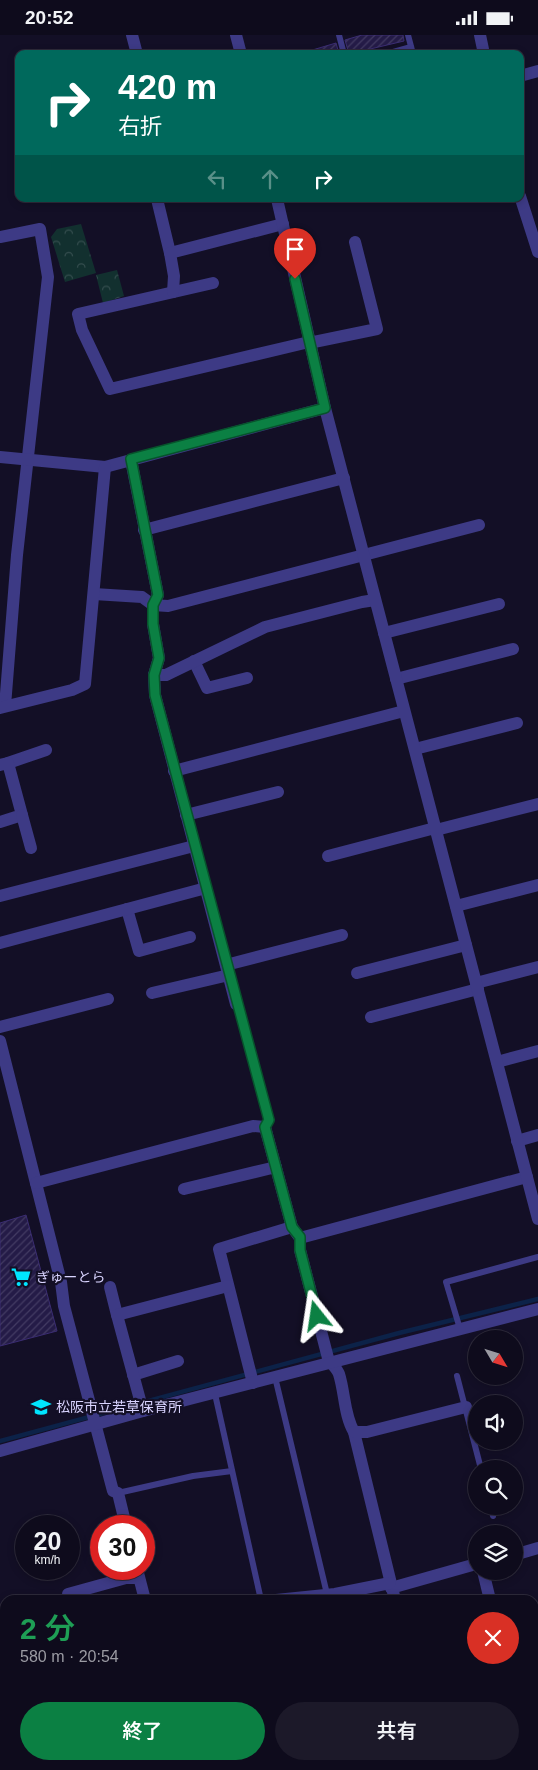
<!DOCTYPE html>
<html lang="ja">
<meta charset="utf-8">
<style>
:root{--surface:#0e0b1c;--page:#1c1929;--text:#f1f3f6;--muted:#9b9ba3;--line:#2e2b3b;--accent:#0b8043}
body{margin:0;font-family:Arial,"Noto Sans JP",sans-serif;background:var(--page);color:var(--text);height:100vh;display:flex;flex-direction:column;font-size:19px;white-space:nowrap}
*{box-sizing:border-box;margin:0}
p{font-size:16px;color:var(--muted)}
.icon{flex:none;width:28px;height:28px;fill:none;stroke:currentColor;stroke-width:2;stroke-linecap:round;stroke-linejoin:round}
.map{position:relative;flex:1;overflow:hidden}
.side{position:absolute;left:0px;top:1560px;width:539px;height:175px;display:flex;flex-direction:column;background:var(--surface);border-radius:15px 15px 0 0;box-shadow:0 2px 8px #0003,0 0 0 1px var(--line)}
.side>*{flex:none}
.guide{position:absolute;left:15px;top:15px;width:509px;height:152px;border-radius:10px;box-shadow:0 2px 8px #0003,0 0 0 1px var(--line);background:#00695c;color:#fff;overflow:hidden}
.needle{width:32px;rotate:128deg}
.controls{position:absolute;left:468px;top:1295px;display:grid;gap:10px}
.controls a{display:grid;place-items:center;width:55px;height:55px;border-radius:50%;background:var(--surface);box-shadow:0 2px 8px #0003,0 0 0 1px var(--line);font-size:25px}
.speed{position:absolute;left:15px;top:1480px;display:flex;gap:10px;font-size:25px;font-weight:700;text-align:center}
.speed>*{display:grid;place-content:center;width:65px;height:65px;border-radius:50%;background:var(--surface);box-shadow:0 2px 8px #0003,0 0 0 1px var(--line);line-height:1}
.speed small{font-size:12px;font-weight:400}
.speed .limit{border:8px solid #d22;background:#fff;color:#111}
.pin{position:absolute;display:grid;place-items:center;width:42px;height:42px;color:#fff;margin:-51px -21px;border-radius:50% 50% 50% 0;rotate:-45deg;box-shadow:0 0 5px #0007}
.pin .icon{rotate:45deg}
.me{position:absolute;width:55px;margin:-28px;rotate:345deg;stroke-linejoin:round;filter:drop-shadow(0 0 4px #0008)}
.turn{display:flex;align-items:center;gap:18px;height:105px;padding:0 20px;font-size:22px}
.turn .icon{width:65px;height:65px;stroke-width:2.5}
.turn b{display:block;font-size:35px;line-height:42px}
.lanes{display:flex;align-items:center;height:48px;padding:0 20px;background:#0003;justify-content:center;gap:25px;direction:ltr}
.lanes .off{opacity:.35}
.round{display:grid;place-items:center;flex:none;width:52px;height:52px;border-radius:26px;background:var(--page)}
.headline{display:flex;align-items:center;justify-content:space-between;height:85px;padding:0 20px}
h1{font-size:30px;font-weight:600;line-height:38px;color:#1e9e55}
.primary-button{display:flex;gap:10px;margin-top:auto;padding:10px 20px}
.primary-button a{flex:1;height:58px;border-radius:30px;background:var(--accent);color:#fff;font-size:20px;font-weight:600;line-height:58px;text-align:center}
.primary-button a+a{background:var(--page);color:var(--text)}
.status{display:flex;justify-content:space-between;align-items:center;height:35px;padding:0 25px;background:var(--surface);direction:ltr}
.status svg{height:14px;fill:currentColor}
.map>svg:first-child{display:block}
.forest{fill:url(#forest-crowns)}
.lines{fill:none;stroke-linecap:round;stroke-linejoin:round}
.stream{stroke:#0c2248;stroke-width:4.5}
.building{fill:url(#building-hatch);stroke:#3b2d73}
.service{stroke:#3d3a85;stroke-width:6}
.minor{stroke:#3d3a85;stroke-width:12}
.tertiary{stroke:#3d3a85;stroke-width:12}
.route-casing{stroke:#07532c;stroke-width:12}
.route{stroke:#0b8043;stroke-width:9}
.labels{text-anchor:middle;dominant-baseline:central;stroke-width:4.5;stroke-linejoin:round;paint-order:stroke}
.poi-label{font-size:14px;fill:#d9d4ff;stroke:#130f26;text-anchor:start}
</style>
<div class="status"><b>20:52</b><svg viewBox="0 0 49 12"><path d="M0 12V9h3v3zM5 12V6h3v6zM10 12V3h3v9zM15 12V0h3v12zM26 1h20v11H26zM47 4h2v5h-2z"/></svg></div>
<div class="map">
<svg width="538" height="1735" viewBox="0 0 538 1735">
<defs>
<pattern id="forest-crowns" width="20" height="18" patternUnits="userSpaceOnUse" patternTransform="scale(1.25)"><rect width="20" height="18" fill="#12302f"/><path d="M2 6a3 3 0 1 1 6 0M12 15a3 3 0 1 1 6 0" fill="none" stroke="#344d4e"/></pattern>
<pattern id="building-hatch" width="6" height="6" patternUnits="userSpaceOnUse" patternTransform="scale(1.25)"><rect width="6" height="6" fill="#241b47"/><path d="M-1 1l2-2M0 6l6-6M5 7l2-2" fill="none" stroke="#433b63"/></pattern>
</defs>
<rect width="100%" height="100%" fill="#130f26"/>
<!-- forest -->
<g class="forest">
<polygon points="81,189 96,238 65,247 51,202 57,194"/>
<polygon points="117,235 124,261 103,268 96,240"/>
</g>
<g class="lines">
<!-- stream -->
<polyline class="stream" points="0,1406 399,1298 538,1264"/>
</g>
<!-- building -->
<g class="building">
<polygon points="362,0 403,0 404,6 349,19 345,5"/>
<polygon points="336,8 339,19 309,19 309,16"/>
<polygon points="26,1180 57,1296 0,1311 0,1188"/>
</g>
<g class="lines">
<!-- service -->
<g class="service">
<polyline points="339,0 344,19"/>
<polyline points="408,0 413,19"/>
<polyline points="386,19 411,12"/>
<polyline points="236,969 239,969 269,1085 265,1092"/>
<polyline points="460,1294 446,1247 538,1222"/>
<polyline points="457,1341 481,1434"/>
<polyline points="275,1342 327,1559"/>
<polyline points="215,1359 261,1565"/>
<polyline points="118,1458 193,1441 232,1436"/>
<polyline points="491,1471 493,1481"/>
</g>
<!-- minor -->
<g class="minor">
<polyline points="132,0 137,19"/>
<polyline points="236,0 241,19"/>
<polyline points="480,0 484,19"/>
<polyline points="520,41 538,36"/>
<polyline points="520,161 538,217"/>
<polyline points="157,164 170,218"/>
<polyline points="0,202 40,194 48,242 17,520 5,671"/>
<polyline points="213,248 78,279 82,295 110,354 309,307"/>
<polyline points="173,257 174,241 170,218 283,189"/>
<polyline points="309,308 377,294 355,207"/>
<polyline points="0,422 105,432 325,373"/>
<polyline points="131,425 158,560 153,570 168,571 479,490"/>
<polyline points="144,495 344,443"/>
<polyline points="94,559 142,562 153,570 153,589 159,623 154,640 155,660 236,969"/>
<polyline points="384,598 499,569"/>
<polyline points="194,626 207,653 247,643"/>
<polyline points="154,640 166,640 265,592 362,567 375,565"/>
<polyline points="396,644 513,614"/>
<polyline points="0,673 72,655 85,649 105,432"/>
<polyline points="415,714 517,688"/>
<polyline points="8,728 46,715"/>
<polyline points="0,730 8,728 22,780 0,787"/>
<polyline points="174,736 404,676"/>
<polyline points="22,780 31,813"/>
<polyline points="186,780 278,757"/>
<polyline points="436,795 538,769"/>
<polyline points="328,821 435,793"/>
<polyline points="0,861 194,811"/>
<polyline points="456,871 538,850"/>
<polyline points="127,874 139,916 190,902"/>
<polyline points="0,908 206,853"/>
<polyline points="226,930 342,900"/>
<polyline points="357,938 466,910"/>
<polyline points="476,948 538,932"/>
<polyline points="152,958 229,940"/>
<polyline points="371,982 478,954"/>
<polyline points="0,992 108,964"/>
<polyline points="0,1006 61,1247 64,1271 113,1456 118,1458 126,1491"/>
<polyline points="497,1027 538,1016"/>
<polyline points="517,1106 538,1100"/>
<path d="M36,1148l217,-57 12,1 27,100 8,11v12l28,108c3,6 9,10 11,16 6,19 5,41 15,58l41,168"/>
<polyline points="184,1154 276,1132"/>
<polyline points="300,1203 527,1142"/>
<polyline points="110,1252 117,1280"/>
<polyline points="133,1340 178,1326"/>
<polyline points="253,1348 219,1214 292,1192"/>
<polyline points="143,1376 117,1280 228,1251"/>
<polyline points="354,1397 367,1397 466,1372"/>
<polyline points="514,1520 538,1513"/>
<polyline points="137,1534 145,1565"/>
<polyline points="483,1536 490,1565"/>
<polyline points="391,1553 476,1529"/>
<polyline points="68,1559 126,1543 139,1543"/>
<polyline points="276,1565 335,1559 390,1548"/>
<polyline points="0,1635 5,1655"/>
<polyline points="534,1675 538,1673"/>
<polyline points="24,1730 26,1735"/>
<polyline points="106,1730 107,1735"/>
<polyline points="435,1730 436,1735"/>
<polyline points="170,1735 185,1731"/>
<polyline points="327,1735 346,1730"/>
</g>
<!-- tertiary -->
<g class="tertiary">
<polyline points="277,164 325,373 538,1184"/>
<polyline points="0,1416 143,1376 538,1274"/>
</g>
</g>
<g class="lines">
<defs>
<polyline id="route" points="295,244 325,373 131,424 158,560 153,570 153,589 159,623 154,640 155,660 269,1085 265,1092 292,1192 300,1202 300,1215 317,1281"/>
</defs>
<!-- route casing -->
<use href="#route" class="route-casing"/>
<!-- route -->
<use href="#route" class="route"/>
</g>
<!-- icons -->
<defs>
<symbol id="supermarket-bare" viewBox="-9 -9 18 18"><path d="M-6-5.5h2.5l.6 2H6L4.5 2H-2.5L-4.4-4H-6ZM-1.5 3.2a1.3 1.3 0 1 0 .1 0ZM3 3.2a1.3 1.3 0 1 0 .1 0Z" fill="#00e5ff" stroke="#130f26" stroke-width="2.5" paint-order="stroke"/></symbol>
<symbol id="school-bare" viewBox="-9 -9 18 18"><path d="M0-5L7-2L0 1L-7-2ZM-4 1L0 2.5L4 1V4Q0 6-4 4Z" fill="#00e5ff" stroke="#130f26" stroke-width="2.5" paint-order="stroke"/></symbol>
</defs>
<g fill-rule="evenodd">
<use href="#supermarket-bare" x="7" y="1228" width="28" height="28"/>
<use href="#school-bare" x="27" y="1358" width="28" height="28"/>
</g>
<g class="labels">
<!-- poi labels -->
<g class="poi-label">
<text x="36" y="1242">ぎゅーとら</text>
<text x="56" y="1372">松阪市立若草保育所</text>
</g>
</g>
</svg>
<div class="controls">
<a><svg class="needle" viewBox="-14 -14 28 28"><path d="M0-13l5 13h-10z" fill="#e53935"/><path d="M0 13l5-13h-10z" fill="#9b9ba3"/></svg></a>
<a><svg class="icon" aria-label="sound" viewBox="0 0 24 24"><path d="M4 9h4l5-4v14l-5-4H4zM17 9q2 3 0 6"/></svg></a>
<a><svg class="icon" aria-label="search" viewBox="0 0 24 24"><circle cx="10" cy="10" r="6"/><path d="M15 15l6 6"/></svg></a>
<a><svg class="icon" aria-label="layers" viewBox="0 0 24 24"><path d="M12 4l9 5-9 5-9-5zM3 14l9 5 9-5"/></svg></a>
</div>
<div class="speed"><div>20<small>km/h</small></div><div class="limit">30</div></div>
<div class="pin" style="left:295px;top:244px;background:#d93025"><svg class="icon" aria-label="arrive" viewBox="0 0 24 24"><path d="M6 21V4h12l-3 4 3 4H6"/></svg></div>
<svg class="me" style="left:317px;top:1281px" viewBox="-20 -20 40 40"><path d="M0-17L14 15 0 8-14 15z" fill="#0b8043" stroke="#fff" stroke-width="4"/></svg>
<div class="guide">
<div class="turn"><svg class="icon" aria-label="right" viewBox="0 0 24 24"><path d="M7 20v-9h11M14 6l5 5-5 5"/></svg><div><b>420 m</b>右折</div></div>
<div class="lanes"><svg class="icon off" aria-label="left" viewBox="0 0 24 24"><path d="M17 20v-9H6M10 6l-5 5 5 5"/></svg><svg class="icon off" aria-label="ahead" viewBox="0 0 24 24"><path d="M12 20V5M6 11l6-6 6 6"/></svg><svg class="icon" aria-label="right" viewBox="0 0 24 24"><path d="M7 20v-9h11M14 6l5 5-5 5"/></svg></div>
</div>
<section class="side">
<div class="headline"><div><h1>2 分</h1><p>580 m · 20:54</p></div><a class="round" style="background:#d93025;color:#fff"><svg class="icon" aria-label="close" viewBox="0 0 24 24"><path d="M6 6l12 12M18 6L6 18"/></svg></a></div>
<div class="primary-button"><a>終了</a><a>共有</a></div>
</section>
</div>
